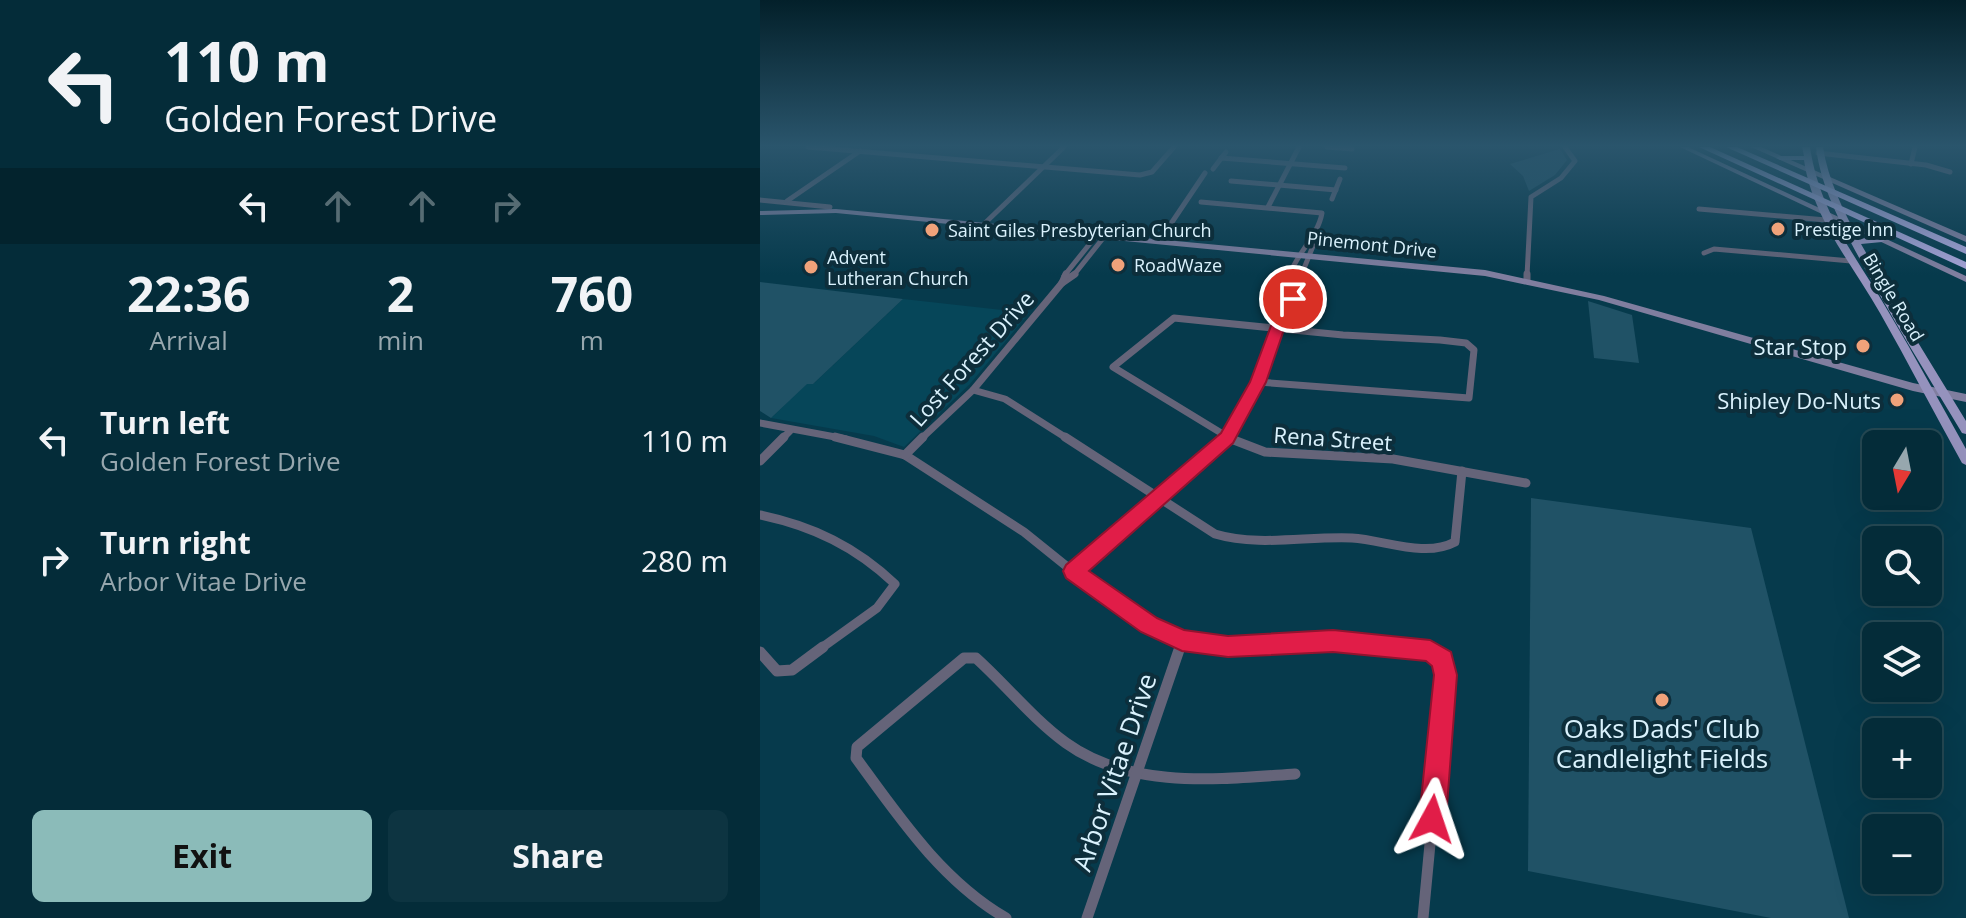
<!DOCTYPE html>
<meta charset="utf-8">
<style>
:root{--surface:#042c39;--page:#0d3441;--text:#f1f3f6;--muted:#97a7ae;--line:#254853;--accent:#8bbbb9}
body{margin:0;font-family:"Open Sans",sans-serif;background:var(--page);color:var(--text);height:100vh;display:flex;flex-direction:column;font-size:30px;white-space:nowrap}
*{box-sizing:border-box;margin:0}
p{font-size:26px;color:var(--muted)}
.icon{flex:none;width:44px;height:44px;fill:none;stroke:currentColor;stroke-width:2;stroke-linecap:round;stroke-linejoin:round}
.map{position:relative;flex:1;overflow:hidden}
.side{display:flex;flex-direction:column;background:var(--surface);width:760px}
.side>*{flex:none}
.banner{background:#042c39;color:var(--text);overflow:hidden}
.needle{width:52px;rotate:190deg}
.tools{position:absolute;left:1102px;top:430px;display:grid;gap:16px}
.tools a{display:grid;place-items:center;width:80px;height:80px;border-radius:12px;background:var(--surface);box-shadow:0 8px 32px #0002,0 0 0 2px var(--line);font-size:40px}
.pin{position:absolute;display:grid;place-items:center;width:68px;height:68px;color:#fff;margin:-34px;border:4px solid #fff;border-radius:50%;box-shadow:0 2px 8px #0007}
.me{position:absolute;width:88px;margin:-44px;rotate:5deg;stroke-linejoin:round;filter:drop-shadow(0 0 6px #0008)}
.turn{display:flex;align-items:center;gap:28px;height:168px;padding:0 32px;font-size:36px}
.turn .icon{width:104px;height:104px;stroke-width:2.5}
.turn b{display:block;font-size:56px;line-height:68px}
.lanes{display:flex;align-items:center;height:76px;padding:0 32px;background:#0003;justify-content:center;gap:40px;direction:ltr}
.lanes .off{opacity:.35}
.eta{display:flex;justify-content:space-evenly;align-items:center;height:136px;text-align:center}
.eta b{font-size:48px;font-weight:700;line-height:56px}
.primary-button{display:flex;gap:16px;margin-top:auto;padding:16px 32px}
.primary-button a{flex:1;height:92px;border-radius:12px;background:var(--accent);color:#111;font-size:32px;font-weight:700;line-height:92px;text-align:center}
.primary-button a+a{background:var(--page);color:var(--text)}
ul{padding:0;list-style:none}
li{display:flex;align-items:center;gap:24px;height:120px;padding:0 32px}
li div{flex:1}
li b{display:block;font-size:30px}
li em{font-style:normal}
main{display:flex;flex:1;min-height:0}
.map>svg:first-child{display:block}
.built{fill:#064659}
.green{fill:#205266}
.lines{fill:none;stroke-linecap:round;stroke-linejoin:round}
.minor-far3{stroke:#656479;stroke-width:5}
.minor-far2{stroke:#656479;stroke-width:7}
.minor-far1{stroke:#656479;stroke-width:9}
.minor{stroke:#656479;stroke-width:11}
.secondary{fill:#807e9f;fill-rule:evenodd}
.primary{fill:#9592bd;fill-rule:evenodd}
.motorway{fill:#a7a4d8;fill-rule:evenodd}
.route{fill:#e11d48;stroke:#92132f;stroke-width:2}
.poi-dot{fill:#f0a27a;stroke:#0d2e3b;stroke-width:3}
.labels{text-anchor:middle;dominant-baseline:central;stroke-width:8;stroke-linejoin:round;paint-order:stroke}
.far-poi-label{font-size:18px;fill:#daf2fd;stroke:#0d2e3b;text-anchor:start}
.far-street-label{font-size:18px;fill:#daf2fd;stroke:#0d2e3b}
.poi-label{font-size:22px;fill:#daf2fd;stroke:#0d2e3b;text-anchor:end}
.street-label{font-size:22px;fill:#daf2fd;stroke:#0d2e3b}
.near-poi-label{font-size:26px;fill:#daf2fd;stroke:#0d2e3b}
.near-street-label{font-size:26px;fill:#daf2fd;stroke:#0d2e3b}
</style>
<main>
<section class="side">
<div class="banner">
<div class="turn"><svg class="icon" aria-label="left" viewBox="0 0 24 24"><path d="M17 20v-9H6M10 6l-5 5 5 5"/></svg><div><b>110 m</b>Golden Forest Drive</div></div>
<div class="lanes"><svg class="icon" aria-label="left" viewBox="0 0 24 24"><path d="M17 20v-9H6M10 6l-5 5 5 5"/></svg><svg class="icon off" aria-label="ahead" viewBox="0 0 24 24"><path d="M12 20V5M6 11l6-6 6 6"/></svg><svg class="icon off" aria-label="ahead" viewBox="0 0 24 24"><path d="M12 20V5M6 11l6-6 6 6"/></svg><svg class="icon off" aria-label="right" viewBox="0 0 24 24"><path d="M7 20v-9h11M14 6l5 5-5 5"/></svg></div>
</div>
<div class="eta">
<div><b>22:36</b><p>Arrival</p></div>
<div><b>2</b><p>min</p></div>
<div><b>760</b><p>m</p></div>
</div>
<ul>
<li><svg class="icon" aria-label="left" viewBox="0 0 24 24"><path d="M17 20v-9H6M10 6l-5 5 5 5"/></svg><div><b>Turn left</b><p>Golden Forest Drive</p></div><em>110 m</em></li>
<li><svg class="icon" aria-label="right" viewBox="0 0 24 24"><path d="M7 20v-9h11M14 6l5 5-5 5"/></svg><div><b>Turn right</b><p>Arbor Vitae Drive</p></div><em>280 m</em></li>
</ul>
<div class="primary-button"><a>Exit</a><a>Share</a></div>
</section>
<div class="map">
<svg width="1206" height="918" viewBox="0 0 1206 918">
<rect width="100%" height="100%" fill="#063a4c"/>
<!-- built -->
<polygon class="built" points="143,299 269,313 210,384 144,447 114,436 11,418 47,383 53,384"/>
<!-- green -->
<g class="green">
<polygon points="800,149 807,160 795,175 769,191 763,176 750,164"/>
<polygon points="0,282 143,299 53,384 47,384 11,418 0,411"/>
<polygon points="828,301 872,315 879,363 834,358"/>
<polygon points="771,498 991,528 1089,918 1011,918 768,871"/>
</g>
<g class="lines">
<!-- minor-far3 -->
<g class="minor-far3">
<polyline points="48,147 380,175 392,172 414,147"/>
<polyline points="567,147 592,149"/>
<polyline points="1058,153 1166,165 1190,172"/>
<polyline points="461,158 585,168"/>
<polyline points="1151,164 1155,147"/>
<polyline points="453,169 466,152"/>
<polyline points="471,181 576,190"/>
<polyline points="572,199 580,179"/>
<polyline points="0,200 70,207"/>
<polyline points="27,201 100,151"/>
<path d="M441,202l121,11c-4,23 -25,40 -33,63"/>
<polyline points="508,207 539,147"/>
<polyline points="939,209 1066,220"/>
<polyline points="223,225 304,147"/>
<polyline points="402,237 445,173"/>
<polyline points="944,253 954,249 1091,261"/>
<polyline points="304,276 340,231"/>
<polyline points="313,276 348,232"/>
<polyline points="541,276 555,241 553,238"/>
<polyline points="767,276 771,197 801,178 815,161 805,147"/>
</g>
<!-- minor-far2 -->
<g class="minor-far2">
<polyline points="767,280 767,274"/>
<polyline points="302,283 315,274"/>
<polyline points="522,313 530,274"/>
<polyline points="213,390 245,399 308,439"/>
<polyline points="0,423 86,439"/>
<polyline points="22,439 30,431"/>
<polyline points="161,439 213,390 302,283 306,274"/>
<path d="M463,439c33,-29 61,-122 79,-165"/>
<polyline points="471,439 353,367 414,318 583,335 680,340 706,343 714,350 709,398 498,382"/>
</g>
<!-- minor-far1 -->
<g class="minor-far1">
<polyline points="75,437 145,455 264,532 346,598 422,641 468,646 573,641 655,649"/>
<path d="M305,437l150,97c44,13 91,2 137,4 33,2 73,20 103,4l7,-71"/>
<polyline points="466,437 505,452 633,459 766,483"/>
<polyline points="145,455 163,437"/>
<polyline points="0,461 24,437"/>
<path d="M0,515c53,11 96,32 135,69l-18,24 -57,41"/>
<polyline points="313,571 465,437"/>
<polyline points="419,649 422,641"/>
</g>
<!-- minor -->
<g class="minor">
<polyline points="636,647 670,651 683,660 686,675 663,918"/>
<polyline points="0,652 17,671 32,670 63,647"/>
<path d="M246,918c-64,-37 -107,-101 -150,-160l1,-11 107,-89h12c30,27 57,61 90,85 65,47 154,36 229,31"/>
<polyline points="327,918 420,647"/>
</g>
<!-- secondary -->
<g class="secondary">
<polygon points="920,147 928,147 1206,276 1206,282"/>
<polygon points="991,147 1001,147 1206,236 1206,242"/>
<polygon points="76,209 725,270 844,296 1153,383 1206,394 1206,402 1153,391 839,300 725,276 76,213 0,215 0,211"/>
</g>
<!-- primary -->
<g class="primary">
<path d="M1042,147h8c10,67 45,107 78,164 27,45 52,92 78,138v16l-4,-2c-28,-50 -54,-101 -82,-150 -28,-49 -68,-96 -76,-153h-24l-4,-2 4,-2h24z"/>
<path d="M1056,147h7c5,33 20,62 35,92l24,-3 4,3 -4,3 -21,2 50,87 55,90v13l-4,-1c-33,-55 -67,-110 -98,-166 -20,-38 -43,-77 -48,-120z"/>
</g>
<!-- motorway -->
<g class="motorway">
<polygon points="939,147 950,147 1206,262 1206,269"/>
<polygon points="966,147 977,147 1206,247 1206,254"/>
</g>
</g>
<!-- sky -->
<linearGradient id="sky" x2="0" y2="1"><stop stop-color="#03202a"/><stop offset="0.53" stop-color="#2a556c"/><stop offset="1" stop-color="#2a556c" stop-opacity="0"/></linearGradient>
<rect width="1206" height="275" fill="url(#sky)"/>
<!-- route -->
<polygon class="route" points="528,296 540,299 529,315 506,382 473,443 329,571 397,618 424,630 468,636 573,630 670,640 691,652 697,675 686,819 682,828 672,832 663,828 659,819 674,675 672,666 666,661 573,652 468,657 422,651 381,632 306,578 303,571 306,565 461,433 490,382 515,315"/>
<!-- markers -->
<g class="poi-dot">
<circle cx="1018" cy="229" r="8"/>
<circle cx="172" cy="230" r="8"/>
<circle cx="358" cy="265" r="8"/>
<circle cx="51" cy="267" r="8"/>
<circle cx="1103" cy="346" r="8"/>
<circle cx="1137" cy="400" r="8"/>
<circle cx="902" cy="700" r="8"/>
</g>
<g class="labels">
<!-- far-poi labels -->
<g class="far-poi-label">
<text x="1034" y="229">Prestige Inn</text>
<text x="188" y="230">Saint Giles Presbyterian Church</text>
<text x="67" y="257">Advent<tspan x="67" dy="21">Lutheran Church</tspan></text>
<text x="374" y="265">RoadWaze</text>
</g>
<!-- far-street labels -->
<g class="far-street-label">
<text transform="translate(612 244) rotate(6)">Pinemont Drive</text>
<text transform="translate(1134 297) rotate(59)">Bingle Road</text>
</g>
<!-- poi labels -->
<g class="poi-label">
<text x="1087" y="346">Star Stop</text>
<text x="1121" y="400">Shipley Do-Nuts</text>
</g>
<!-- street labels -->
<g class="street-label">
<text transform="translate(211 358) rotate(-48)">Lost Forest Drive</text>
<text transform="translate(573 438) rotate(4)">Rena Street</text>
</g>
<!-- near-poi labels -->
<g class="near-poi-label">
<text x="902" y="728">Oaks Dads' Club<tspan x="902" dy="30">Candlelight Fields</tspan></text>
</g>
<!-- near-street labels -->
<g class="near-street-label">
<text transform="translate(354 772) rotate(-71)">Arbor Vitae Drive</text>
</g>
</g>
</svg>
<div class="tools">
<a><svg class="needle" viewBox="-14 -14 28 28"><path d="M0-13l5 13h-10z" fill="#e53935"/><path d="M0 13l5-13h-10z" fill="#97a7ae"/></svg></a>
<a><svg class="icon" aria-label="search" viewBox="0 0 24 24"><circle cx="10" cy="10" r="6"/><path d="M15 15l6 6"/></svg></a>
<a><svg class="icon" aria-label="layers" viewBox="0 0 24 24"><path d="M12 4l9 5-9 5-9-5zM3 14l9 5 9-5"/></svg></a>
<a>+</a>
<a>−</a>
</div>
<div class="pin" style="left:533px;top:299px;background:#d93025"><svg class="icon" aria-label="arrive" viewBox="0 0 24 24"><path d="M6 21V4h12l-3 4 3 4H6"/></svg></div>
<svg class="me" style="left:672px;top:819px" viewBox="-20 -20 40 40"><path d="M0-17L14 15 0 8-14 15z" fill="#e11d48" stroke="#fff" stroke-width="4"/></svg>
</div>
</main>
